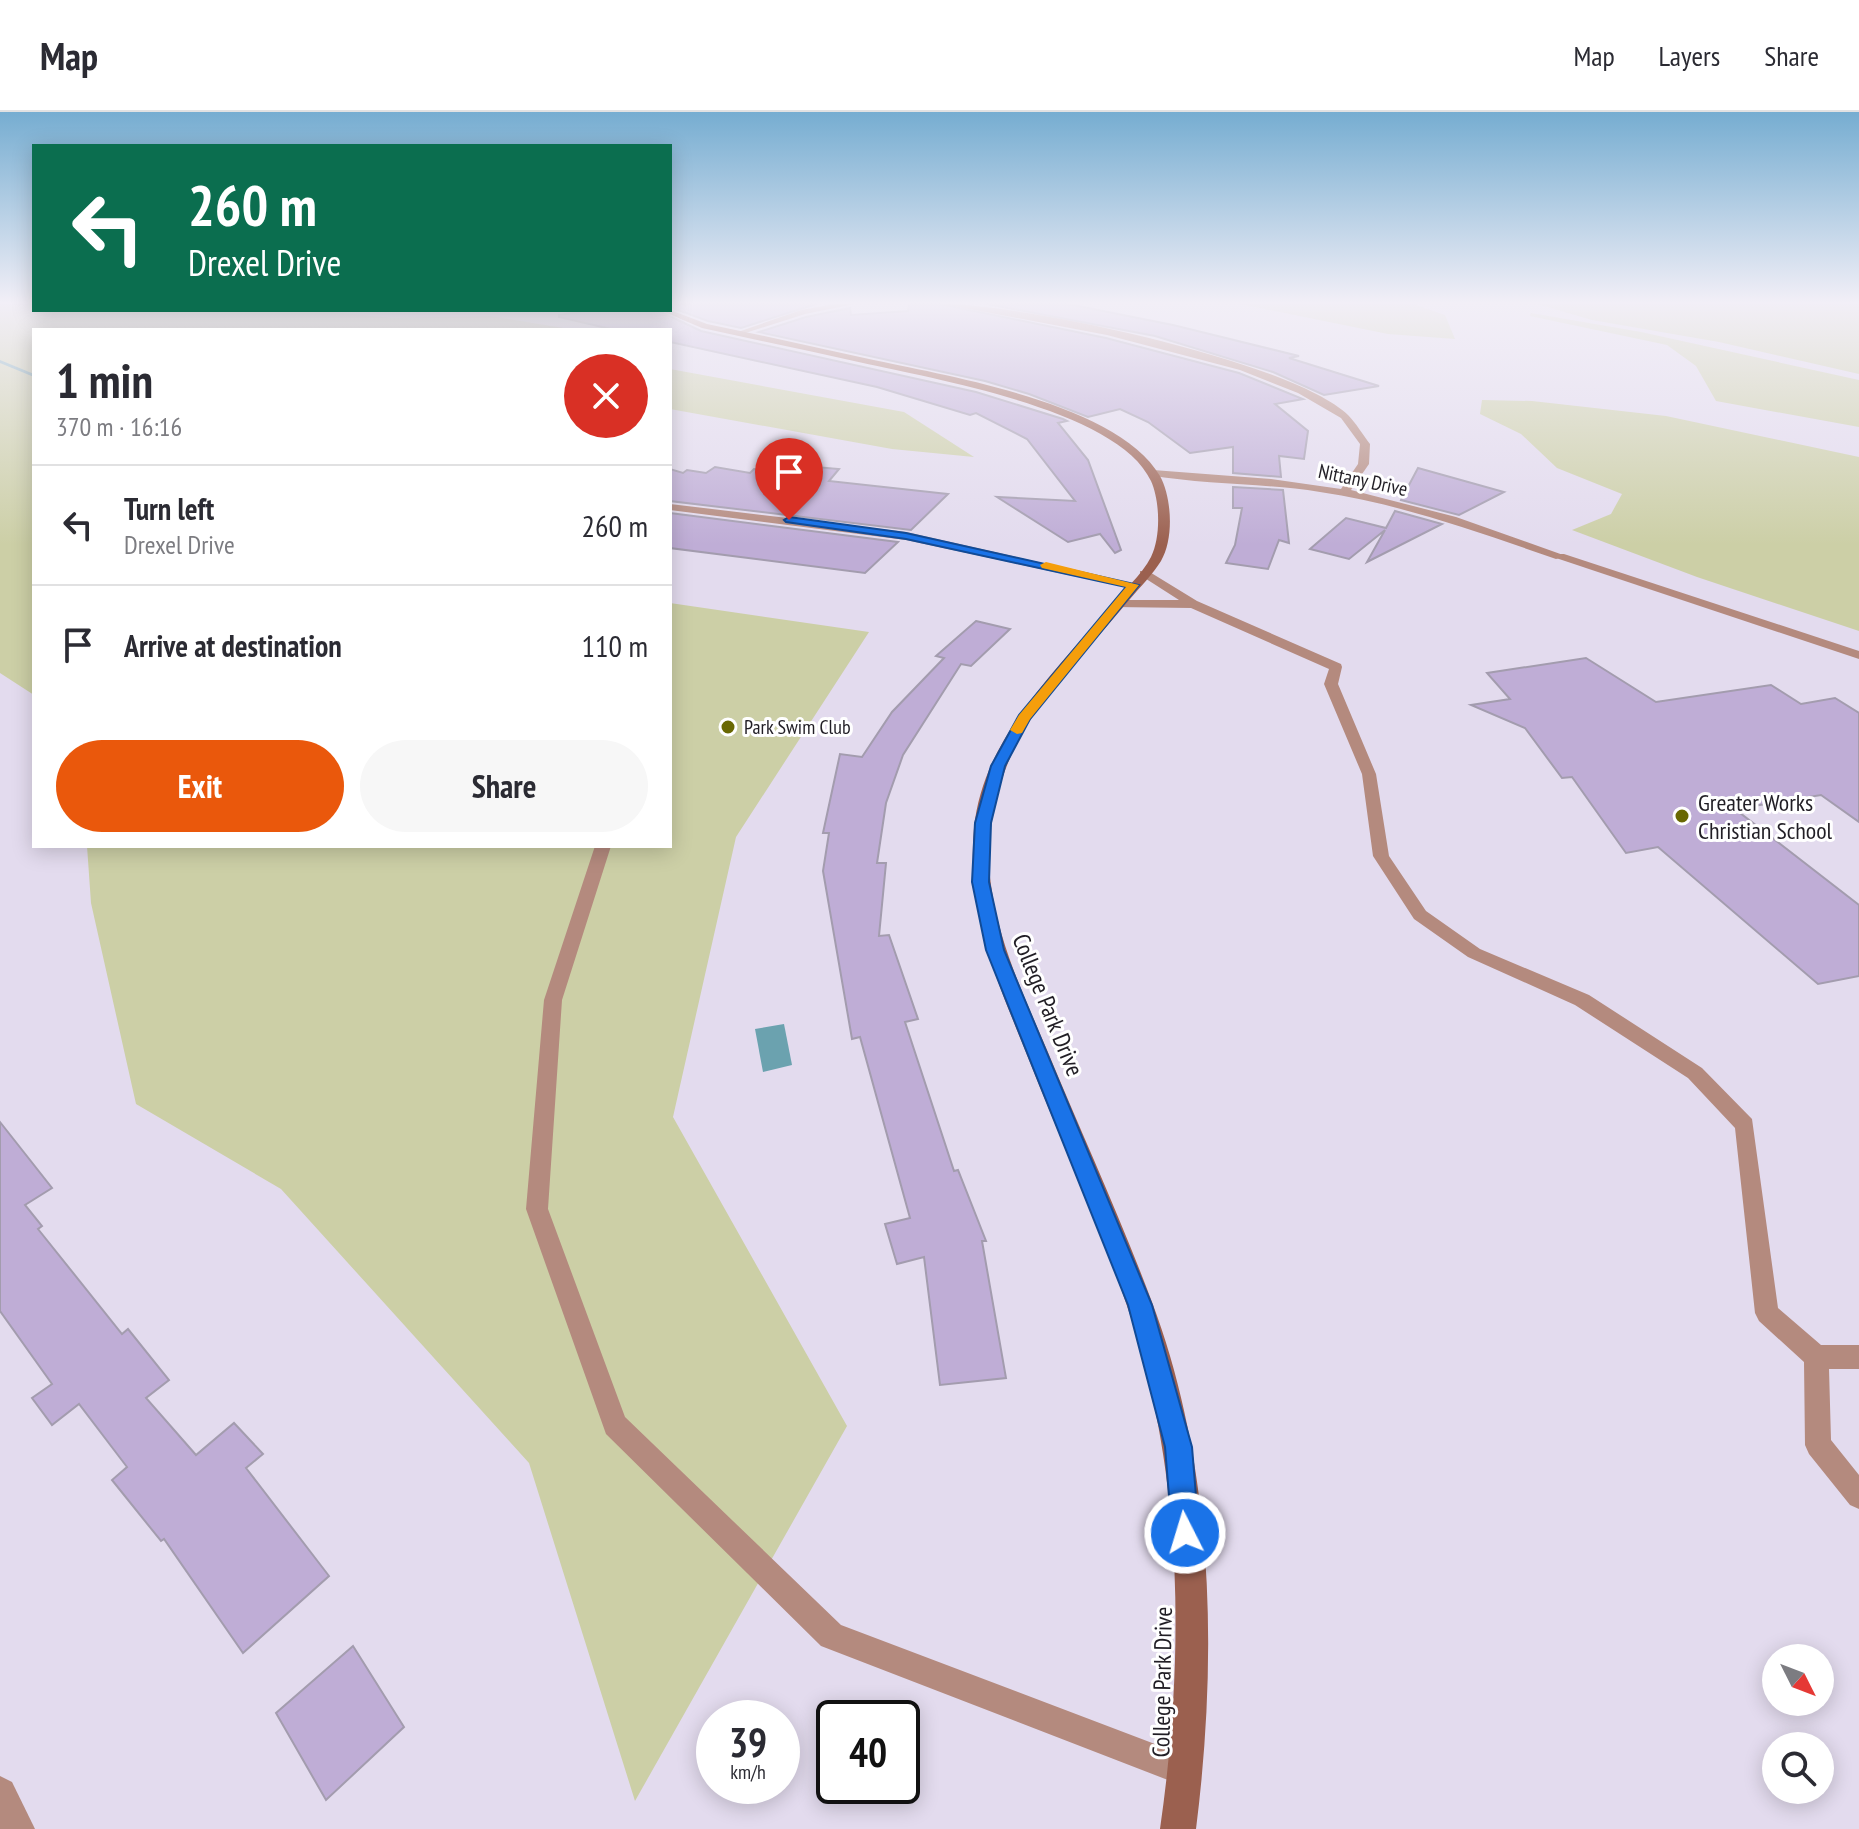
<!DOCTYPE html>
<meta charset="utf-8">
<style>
:root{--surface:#fff;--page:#f7f7f7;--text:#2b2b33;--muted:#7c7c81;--line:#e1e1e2;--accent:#ea580c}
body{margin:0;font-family:"PT Sans Narrow",sans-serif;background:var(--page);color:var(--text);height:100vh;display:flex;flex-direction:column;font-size:30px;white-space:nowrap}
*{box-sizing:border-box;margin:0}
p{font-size:26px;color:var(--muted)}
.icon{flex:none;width:44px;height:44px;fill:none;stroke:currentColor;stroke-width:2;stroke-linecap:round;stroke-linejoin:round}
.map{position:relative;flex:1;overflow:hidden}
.panel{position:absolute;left:32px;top:216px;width:640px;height:520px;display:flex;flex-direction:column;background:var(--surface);border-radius:0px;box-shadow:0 4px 20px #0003}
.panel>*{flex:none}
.hud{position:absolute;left:32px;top:32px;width:640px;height:168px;border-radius:0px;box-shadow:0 4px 20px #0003;background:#0b6e4f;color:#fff;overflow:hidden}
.needle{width:52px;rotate:132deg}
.fabs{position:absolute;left:1762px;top:1532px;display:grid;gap:16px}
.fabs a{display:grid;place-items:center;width:72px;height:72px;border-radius:50%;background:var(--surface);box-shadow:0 4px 20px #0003;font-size:40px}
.speed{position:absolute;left:696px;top:1588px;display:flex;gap:16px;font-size:40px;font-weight:700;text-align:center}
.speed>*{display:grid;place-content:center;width:104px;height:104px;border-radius:50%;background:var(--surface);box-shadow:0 4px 20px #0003;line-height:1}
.speed small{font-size:20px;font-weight:400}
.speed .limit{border:4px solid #111;border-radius:12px;background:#fff;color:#111}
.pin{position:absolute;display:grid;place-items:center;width:68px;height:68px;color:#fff;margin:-82px -34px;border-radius:50% 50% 50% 0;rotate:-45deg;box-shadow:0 0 8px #0007}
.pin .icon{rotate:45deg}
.me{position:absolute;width:88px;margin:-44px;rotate:355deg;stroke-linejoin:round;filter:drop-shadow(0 0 6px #0008)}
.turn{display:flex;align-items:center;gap:28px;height:168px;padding:0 24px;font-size:36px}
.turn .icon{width:104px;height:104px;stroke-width:2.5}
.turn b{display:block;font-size:56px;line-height:68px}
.round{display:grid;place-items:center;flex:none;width:84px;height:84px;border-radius:42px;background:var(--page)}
.head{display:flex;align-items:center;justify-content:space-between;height:136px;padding:0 24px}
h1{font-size:48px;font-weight:700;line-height:60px}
.primary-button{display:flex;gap:16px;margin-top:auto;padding:16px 24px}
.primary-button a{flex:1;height:92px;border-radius:48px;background:var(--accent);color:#fff;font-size:32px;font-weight:700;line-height:92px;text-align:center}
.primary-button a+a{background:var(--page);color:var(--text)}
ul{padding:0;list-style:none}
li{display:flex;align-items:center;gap:24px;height:120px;padding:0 24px;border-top:2px solid var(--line)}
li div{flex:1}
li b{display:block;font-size:30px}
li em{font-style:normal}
header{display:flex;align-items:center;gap:48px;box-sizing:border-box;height:112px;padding:0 40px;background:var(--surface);border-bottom:2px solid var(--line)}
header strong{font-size:38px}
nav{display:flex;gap:44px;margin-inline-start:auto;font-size:28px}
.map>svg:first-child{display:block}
.green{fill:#cccfa6}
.water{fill:#6ba2af}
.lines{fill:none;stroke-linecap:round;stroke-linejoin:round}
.stream{fill:#6ba2af;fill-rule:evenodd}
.building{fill:#bfadd6;stroke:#a39cae;stroke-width:2}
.lane{fill:#b48a7e;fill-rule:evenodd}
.street{fill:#b48a7e;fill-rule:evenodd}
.secondary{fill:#9b604f;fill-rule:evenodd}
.route{fill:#1a73e8;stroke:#114b97;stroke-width:2}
.slow{fill:#f59e0b}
.poi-dot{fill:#696803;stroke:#fff;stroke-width:3}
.labels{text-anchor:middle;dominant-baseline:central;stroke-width:6;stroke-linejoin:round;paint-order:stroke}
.far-street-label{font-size:20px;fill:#211e25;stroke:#fff}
.far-poi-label{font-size:20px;fill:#211e25;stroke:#fff;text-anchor:start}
.poi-label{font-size:24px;fill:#211e25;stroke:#fff;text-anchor:start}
.street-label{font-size:24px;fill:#211e25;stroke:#fff}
</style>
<header>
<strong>Map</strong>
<nav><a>Map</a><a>Layers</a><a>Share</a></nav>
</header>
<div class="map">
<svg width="1859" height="1717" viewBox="0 0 1859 1717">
<rect width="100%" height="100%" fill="#e3dbee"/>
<!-- green -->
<g class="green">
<polygon points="0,192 34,192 34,198 313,198 392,206 490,204 576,218 34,218 34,583 0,561"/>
<polygon points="1240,192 1413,192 1445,203 1455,227 1388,222"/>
<polygon points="1537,192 1859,192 1859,262 1719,230 1592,208"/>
<polygon points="1531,201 1641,220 1859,268 1859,315 1716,289 1696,254 1667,233 1530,204"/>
<polygon points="670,257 904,300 974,345 892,337 670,297"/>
<polygon points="1482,288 1532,289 1666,304 1859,345 1859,519 1697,465 1572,418 1611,402 1622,382 1557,356 1521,322 1480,302"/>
<polygon points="670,491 869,520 736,725 673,1005 847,1314 635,1689 529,1351 281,1077 136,992 91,791 87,734 670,734"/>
</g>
<!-- water -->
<polygon class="water" points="784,912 792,953 763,960 755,917"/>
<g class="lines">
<!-- stream -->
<polygon class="stream" points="0,248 34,262 34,265 0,251"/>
</g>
<!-- building -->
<g class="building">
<polygon points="670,192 816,192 741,216 708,209 670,195"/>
<polygon points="909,192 940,192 1106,226 1239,261 1303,287 1275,292 1308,319 1304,347 1279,344 1281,365 1233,361 1233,335 1190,341 1148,310 1120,297 1088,305 1029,282 985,269 759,220 806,205 850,196 851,203 908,199"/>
<polygon points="987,192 1068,192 1173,213 1299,244 1289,246 1379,274 1324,283 1273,260 1155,224"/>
<polygon points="591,198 657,198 701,219 976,280 1063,307 1067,309 1058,311 1088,348 1121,438 1115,441 1100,422 1068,430 997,385 1075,389 1027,327 976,301 970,303 877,275 670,230 670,218 615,218 559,205 559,203"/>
<polygon points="782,352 839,357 829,369 948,382 911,418 670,389 670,357 683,361 687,358 706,361 715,355 750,361 754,357 775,360"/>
<polygon points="1418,356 1504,380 1459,403 1401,388"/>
<polygon points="1233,375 1283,378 1289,431 1279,428 1268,457 1226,451 1235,433 1242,396 1233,396"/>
<polygon points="1395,399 1442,412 1367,450 1385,418 1349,447 1310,437 1346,406 1386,416"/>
<polygon points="670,401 898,430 865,461 670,436"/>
<polygon points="976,509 1010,517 971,554 961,552 903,643 886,691 877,751 886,751 879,824 889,823 918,907 905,910 954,1059 958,1058 986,1129 982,1129 1006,1266 940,1273 924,1145 897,1152 885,1112 910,1106 860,925 852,927 823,759 829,721 823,721 840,642 862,645 892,600 944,546 936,544"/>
<polygon points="1586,546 1656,590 1771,573 1801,592 1835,586 1859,601 1859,710 1821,683 1735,697 1859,793 1859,864 1818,872 1658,735 1626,741 1572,665 1562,666 1525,616 1471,593 1510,587 1487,561"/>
<polygon points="0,1010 52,1076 25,1093 42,1114 38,1117 122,1222 128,1217 169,1268 146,1286 196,1343 234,1311 263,1342 246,1356 329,1464 243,1541 164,1427 161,1429 112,1368 127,1355 79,1292 52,1313 32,1286 52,1272 0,1199"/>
<polygon points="353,1534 404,1615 326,1688 276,1601"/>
</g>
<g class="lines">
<!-- lane -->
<g class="lane">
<polygon points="1556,442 1564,442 1859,539 1859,547 1556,446"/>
<polygon points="1140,459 1148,459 1197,489 1341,552 1342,555 1338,572 1376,662 1389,744 1426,799 1480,837 1589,883 1702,956 1752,1007 1778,1196 1821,1233 1859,1233 1859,1257 1829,1257 1831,1328 1859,1363 1859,1397 1850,1393 1809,1342 1805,1333 1804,1250 1759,1209 1755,1201 1735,1016 1688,966 1575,893 1468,845 1414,807 1373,744 1362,662 1324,572 1329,557 1191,496 1114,495 1114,489 1118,488 1179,488 1140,463"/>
<polygon points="595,734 611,734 562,888 548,1097 625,1305 841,1513 1197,1648 1202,1659 1197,1670 1186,1675 821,1534 606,1322 526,1097 544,888"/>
</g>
<!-- street -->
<g class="street">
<polygon points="835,192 854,192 805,202 739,223 735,221 801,198"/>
<path d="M943,192c81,0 348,57 405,111 8,8 15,20 22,29l-1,20 -18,26 105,27 110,39 -10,3c-78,-27 -155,-55 -236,-67 -56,-9 -115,-7 -171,-17v-4l4,-1 118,9 70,10 17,-25 2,-20 -19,-26 -43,-25 -58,-23 -133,-35z"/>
<polygon points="670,392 906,420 1140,473 1134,477 906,428 670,398"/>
<polygon points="0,1664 12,1670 35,1717 0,1717"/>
</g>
<!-- secondary -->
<path class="secondary" d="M660,198h10l37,14c54,11 108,23 162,35 78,17 249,44 291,117 12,22 14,63 1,85 -8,13 -21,26 -31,38 -32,39 -70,77 -99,120 -31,46 -48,111 -40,166 8,59 33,111 56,165 35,84 73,167 105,252 62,165 66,353 44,527h-36c25,-173 24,-359 -34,-526 -28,-82 -65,-162 -97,-243 -31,-78 -63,-145 -55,-232 9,-89 79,-154 134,-219 13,-16 34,-34 43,-52 10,-20 9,-56 0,-76 -32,-71 -217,-102 -288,-118 -54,-12 -107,-23 -161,-35z"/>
</g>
<!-- sky -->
<linearGradient id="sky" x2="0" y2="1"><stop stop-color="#76add1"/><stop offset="0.44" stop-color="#f2eff7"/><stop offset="1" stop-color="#f2eff7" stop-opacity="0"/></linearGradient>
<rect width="1859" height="433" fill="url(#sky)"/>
<!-- route -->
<polygon class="route" points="789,405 906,421 1139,473 1030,607 1005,654 991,711 989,770 1004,838 1152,1193 1192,1335 1199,1421 1195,1431 1185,1435 1176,1431 1172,1421 1165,1335 1128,1193 986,838 972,770 975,711 991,654 1019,603 1126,475 906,427 786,410 784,408"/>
<!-- slow -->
<polygon class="slow" points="1046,450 1139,473 1030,607 1022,621 1017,622 1010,618 1019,603 1126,475 1042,456 1040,453"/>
<!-- markers -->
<g class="poi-dot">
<circle cx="728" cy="615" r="8"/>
<circle cx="1682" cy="704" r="8"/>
</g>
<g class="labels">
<!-- far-street labels -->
<g class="far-street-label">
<text transform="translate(1363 368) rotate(12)">Nittany Drive</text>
</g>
<!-- far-poi labels -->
<g class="far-poi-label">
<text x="744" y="615">Park Swim Club</text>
</g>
<!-- poi labels -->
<g class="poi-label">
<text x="1698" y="690">Greater Works<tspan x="1698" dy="28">Christian School</tspan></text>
</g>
<!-- street labels -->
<g class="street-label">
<text transform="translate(1048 893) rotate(68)">College Park Drive</text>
<text transform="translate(1162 1570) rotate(-89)">College Park Drive</text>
</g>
</g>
</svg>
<div class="fabs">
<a><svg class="needle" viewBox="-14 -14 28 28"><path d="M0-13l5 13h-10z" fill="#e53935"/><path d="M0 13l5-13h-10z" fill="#7c7c81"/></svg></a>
<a><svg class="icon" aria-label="search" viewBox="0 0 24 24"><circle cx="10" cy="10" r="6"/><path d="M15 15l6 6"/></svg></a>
</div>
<div class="speed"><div>39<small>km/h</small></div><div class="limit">40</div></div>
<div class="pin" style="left:789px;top:408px;background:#d93025"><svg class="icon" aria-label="arrive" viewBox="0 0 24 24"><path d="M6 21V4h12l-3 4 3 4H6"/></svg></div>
<svg class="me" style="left:1185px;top:1421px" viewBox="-20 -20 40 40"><circle r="17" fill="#1a73e8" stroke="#fff" stroke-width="3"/><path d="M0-11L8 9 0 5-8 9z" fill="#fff"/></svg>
<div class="hud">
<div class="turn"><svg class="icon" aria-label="left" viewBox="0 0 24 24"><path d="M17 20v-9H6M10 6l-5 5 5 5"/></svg><div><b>260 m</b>Drexel Drive</div></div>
</div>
<section class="panel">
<div class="head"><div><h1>1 min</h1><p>370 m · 16:16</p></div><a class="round" style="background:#d93025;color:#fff"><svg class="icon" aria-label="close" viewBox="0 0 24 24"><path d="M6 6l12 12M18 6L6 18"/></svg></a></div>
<ul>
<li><svg class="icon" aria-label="left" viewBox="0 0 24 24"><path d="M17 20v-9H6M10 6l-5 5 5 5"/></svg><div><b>Turn left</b><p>Drexel Drive</p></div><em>260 m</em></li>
<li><svg class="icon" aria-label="arrive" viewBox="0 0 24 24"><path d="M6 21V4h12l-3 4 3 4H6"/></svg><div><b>Arrive at destination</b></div><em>110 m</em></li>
</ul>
<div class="primary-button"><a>Exit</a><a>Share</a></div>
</section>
</div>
